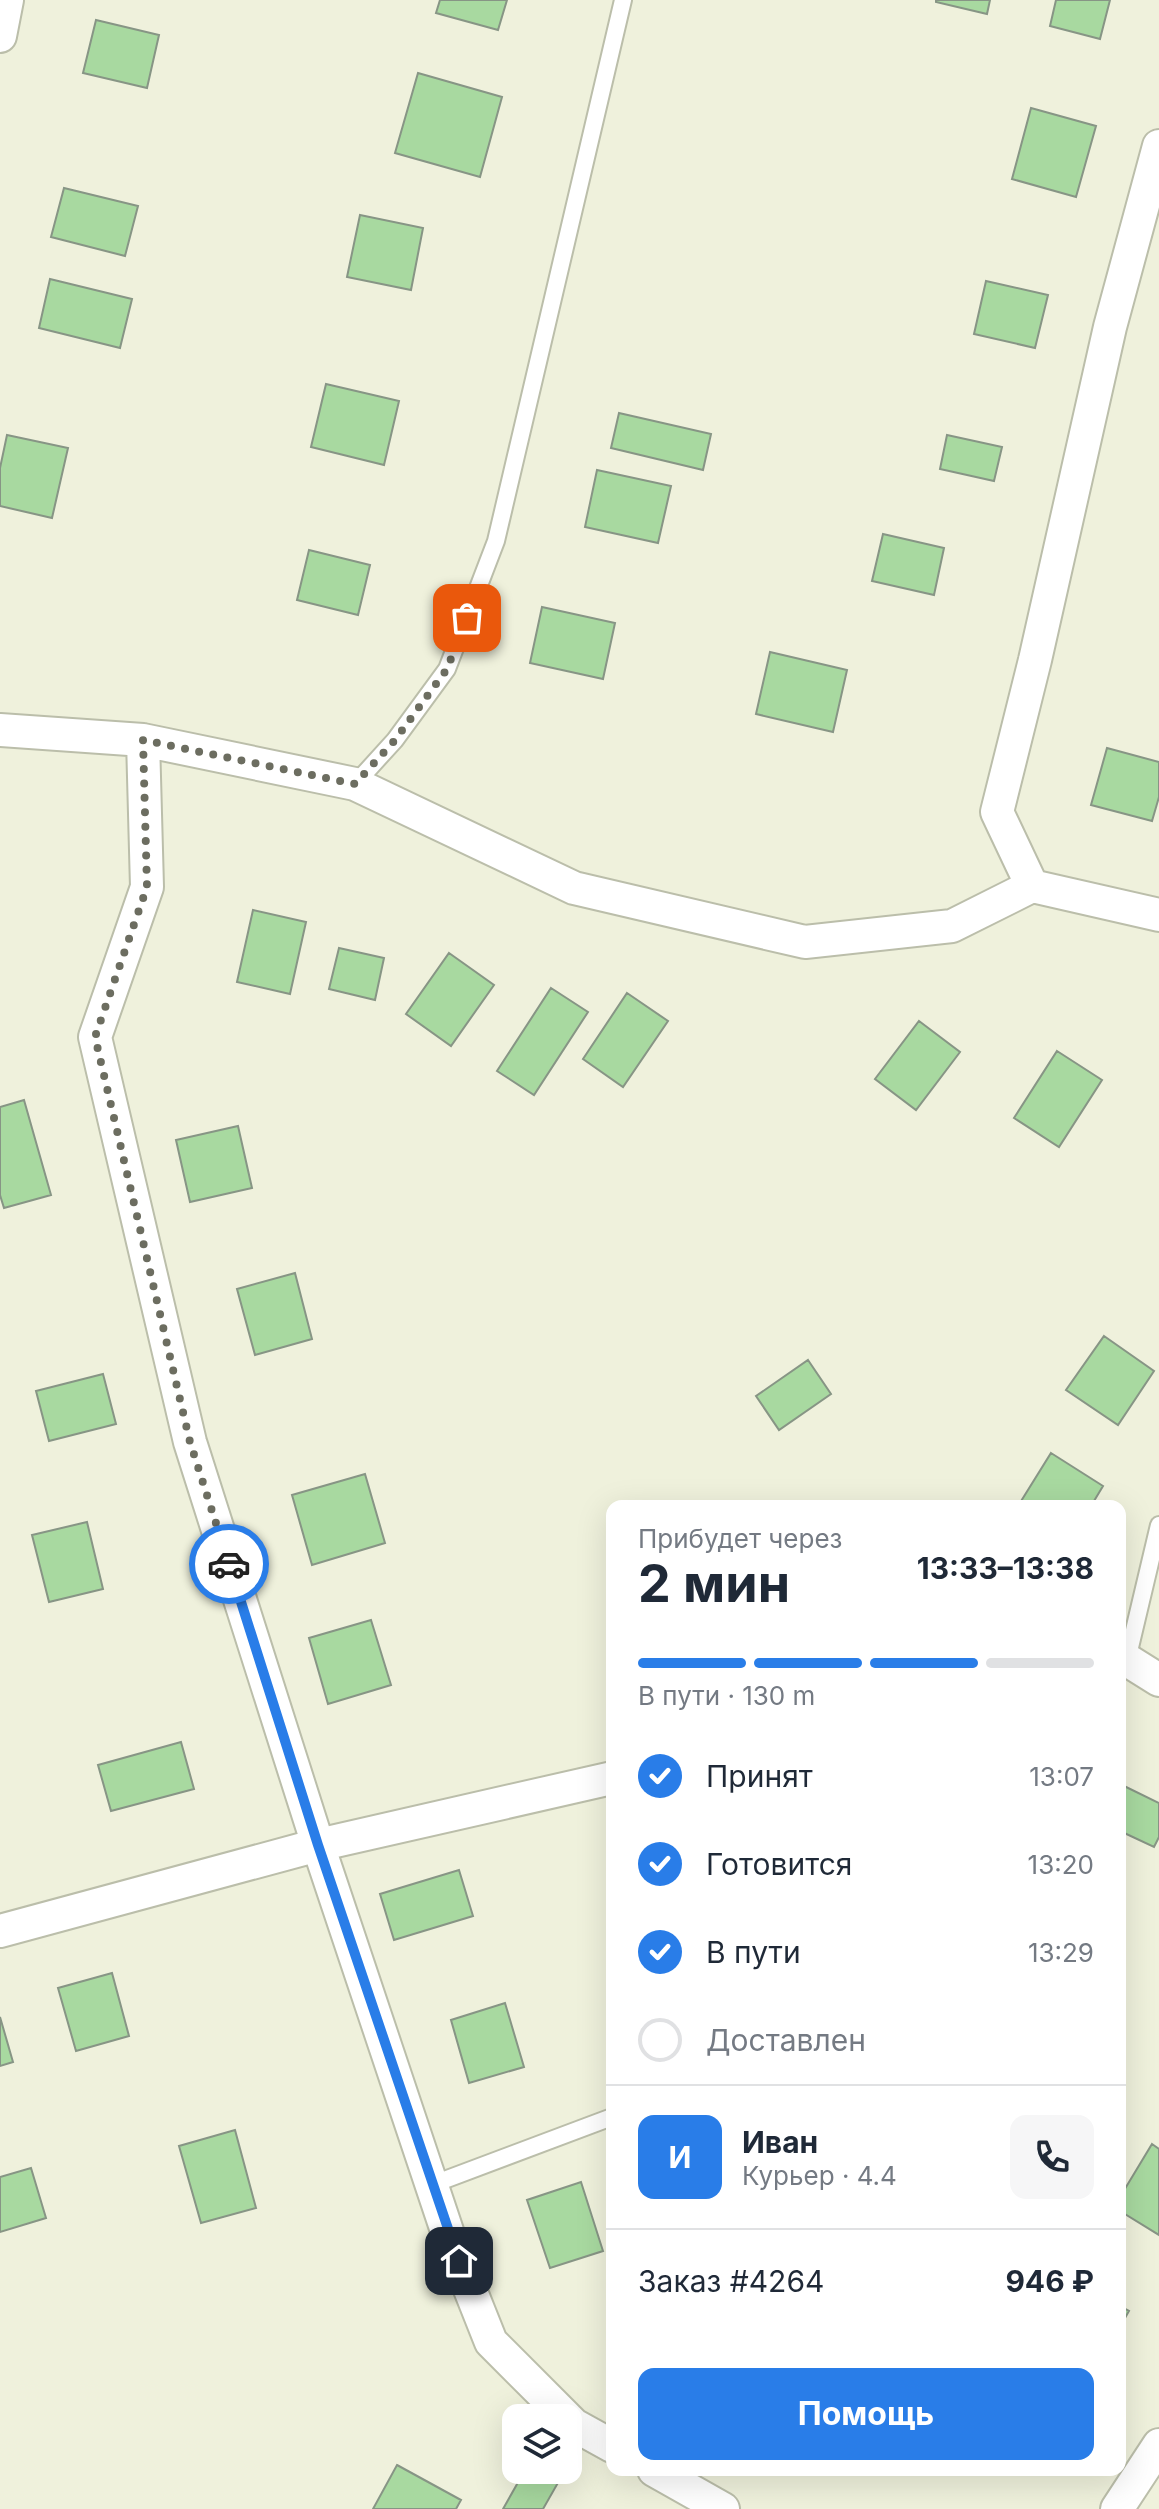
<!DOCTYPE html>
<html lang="ru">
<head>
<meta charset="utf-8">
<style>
	:root { --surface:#fff; --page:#f6f6f7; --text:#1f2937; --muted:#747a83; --line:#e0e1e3; --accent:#297de8 }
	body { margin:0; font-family:Inter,sans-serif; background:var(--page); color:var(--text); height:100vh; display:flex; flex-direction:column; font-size:30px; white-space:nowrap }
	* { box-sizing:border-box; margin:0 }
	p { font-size:26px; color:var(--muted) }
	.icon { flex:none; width:44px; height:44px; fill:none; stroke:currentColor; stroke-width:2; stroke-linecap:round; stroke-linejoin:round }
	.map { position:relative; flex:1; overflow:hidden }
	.drawer { position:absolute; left:606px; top:1500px; width:520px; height:976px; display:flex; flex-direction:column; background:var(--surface); border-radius:16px; box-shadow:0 8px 32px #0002 }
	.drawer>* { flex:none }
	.buttons { position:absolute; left:502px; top:2404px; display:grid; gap:16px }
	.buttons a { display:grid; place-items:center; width:80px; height:80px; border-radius:16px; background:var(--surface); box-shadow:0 8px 32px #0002; font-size:40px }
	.pin { position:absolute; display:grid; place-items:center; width:68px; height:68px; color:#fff; margin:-34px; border-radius:16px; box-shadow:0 4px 12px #0006 }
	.courier { position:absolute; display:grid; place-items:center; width:80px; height:80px; margin:-40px; border:6px solid #297de8; border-radius:50%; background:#fff; color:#222; box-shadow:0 2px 10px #0007 }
	.overview em { font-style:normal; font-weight:700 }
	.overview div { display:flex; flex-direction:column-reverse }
	.overview { display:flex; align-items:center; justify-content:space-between; height:136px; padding:0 32px }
	h1 { font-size:52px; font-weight:700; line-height:60px }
	.bar { display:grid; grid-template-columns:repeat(4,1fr); gap:12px 8px; align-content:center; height:96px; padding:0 32px }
	.bar i { height:10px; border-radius:6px; background:var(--line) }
	.bar .active { background:var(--accent) }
	.bar p { grid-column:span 4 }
	.line { display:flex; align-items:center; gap:20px; padding:0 32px; border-top:2px solid var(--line) }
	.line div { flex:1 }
	.round { display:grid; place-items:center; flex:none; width:84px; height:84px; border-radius:16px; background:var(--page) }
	ol { padding:0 32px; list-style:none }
	li { display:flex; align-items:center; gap:24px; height:88px }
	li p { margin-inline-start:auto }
	li .icon { padding:8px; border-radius:50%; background:var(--accent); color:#fff; stroke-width:4 }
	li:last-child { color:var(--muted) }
	li i { width:44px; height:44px; border:4px solid var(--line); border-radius:50% }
	.primary-button { display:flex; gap:16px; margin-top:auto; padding:16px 32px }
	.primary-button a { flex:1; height:92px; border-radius:16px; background:var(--accent); color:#fff; font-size:32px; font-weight:700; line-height:92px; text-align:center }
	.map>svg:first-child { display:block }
	.building { fill:#a8d9a0; stroke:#879585; stroke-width:2 }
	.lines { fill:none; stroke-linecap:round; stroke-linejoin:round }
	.service-casing { stroke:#bbbeaa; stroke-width:20 }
	.minor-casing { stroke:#bbbeaa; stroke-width:36 }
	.service { stroke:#fff; stroke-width:16 }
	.minor { stroke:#fff; stroke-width:32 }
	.done { stroke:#6c6d60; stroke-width:8; stroke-dasharray:0 14.4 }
	.route { stroke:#297de8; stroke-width:10 }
</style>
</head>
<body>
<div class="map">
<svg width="1159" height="2509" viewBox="0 0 1159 2509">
	<rect width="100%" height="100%" fill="#eff1dc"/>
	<path class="building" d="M440,0h67l-9,30 -62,-17z
		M936,0h54l-3,14 -51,-12z
		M1056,0h54l-10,39 -50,-13z
		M96,20l63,15 -12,53 -64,-15z
		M418,73l84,24 -22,80 -85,-24z
		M1031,108l65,18 -20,71 -64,-18z
		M64,188l74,18 -13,50 -74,-19z
		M360,215l63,13 -12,62 -64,-13z
		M50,279l82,20 -12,49 -81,-20z
		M986,281l62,14 -13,53 -61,-14z
		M326,384l73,17 -15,64 -73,-18z
		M619,413l92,21 -8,36 -92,-22z
		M7,435l61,13 -16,70 -52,-12v-38z
		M947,435l55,12 -8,34 -54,-12z
		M597,470l74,16 -13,57 -73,-16z
		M883,534l61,14 -10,47 -62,-14z
		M309,550l61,15 -12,50 -61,-15z
		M542,607l73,16 -12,56 -73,-16z
		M770,652l77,18 -14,62 -77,-18z
		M1107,748l52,14v35l-7,24 -61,-16z
		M253,910l53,12 -16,72 -53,-12z
		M339,948l45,10 -9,42 -46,-11z
		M449,953l45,32 -43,61 -45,-32z
		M551,988l37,24 -54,83 -37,-24z
		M627,993l41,28 -45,66 -40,-28z
		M919,1021l41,31 -44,58 -41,-31z
		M1057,1051l45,29 -43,67 -45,-29z
		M24,1100l27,95 -47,13 -4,-13v-88z
		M238,1126l14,62 -62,14 -14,-62z
		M295,1273l17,66 -57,16 -18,-66z
		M1104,1336l50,35 -36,54 -52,-35z
		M808,1360l23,34 -52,36 -23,-34z
		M103,1374l13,50 -67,17 -13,-50z
		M1051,1453l52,33 -12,20h-73z
		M365,1474l20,69 -73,22 -20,-70z
		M87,1522l16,67 -54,13 -17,-67z
		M371,1620l20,65 -63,19 -19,-66z
		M181,1742l13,47 -83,22 -13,-46z
		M1120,1784l39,19v34l-5,10 -34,-16z
		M459,1870l14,46 -79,24 -14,-46z
		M112,1973l17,63 -53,15 -18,-63z
		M505,2003l19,64 -55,16 -18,-63z
		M0,2017l13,45 -13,4z
		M235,2130l21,78 -55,15 -22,-77z
		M1152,2144l7,5v86l-39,-24v-14z
		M31,2168l15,50 -46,14v-55z
		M581,2182l22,69 -53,17 -23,-68z
		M1120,2306l9,5 -9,16z
		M397,2465l64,35 -5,9h-83z
		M525,2470h14l20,11 -16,28h-40z"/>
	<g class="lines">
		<defs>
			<path id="service" d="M355,784l40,-44 52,-71 49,-128 127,-541
				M1127,1660l32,-135
				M431,2185l181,-68"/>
			<path id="minor" d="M0,36l7,-36
				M0,730l143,10 212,44 219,104 231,54 147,-16 80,-40 127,29
				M143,740l4,147 -52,150 95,405 128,403 130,389 43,108 76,76
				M1032,886l-35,-74 38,-152 75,-333 49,-181
				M1120,1662l7,-2 32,20
				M0,1931l318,-86 294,-67
				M568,2419l6,6 38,21
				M654,2470l69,39
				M1117,2509l42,-64"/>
		</defs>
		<use href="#service" class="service-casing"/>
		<use href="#minor" class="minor-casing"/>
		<use href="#service" class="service"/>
		<use href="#minor" class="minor"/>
	</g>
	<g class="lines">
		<path class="done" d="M229,1564l-39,-122 -95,-405 52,-150 -4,-147 212,44 40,-44 52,-71 20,-51"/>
		<path class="route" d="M229,1564l89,281 141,416"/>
	</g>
</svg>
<div class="buttons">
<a><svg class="icon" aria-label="layers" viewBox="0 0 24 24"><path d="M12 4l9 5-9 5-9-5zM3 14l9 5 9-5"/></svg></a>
</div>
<div class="pin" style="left:467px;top:618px;background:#ea580c"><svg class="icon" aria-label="bag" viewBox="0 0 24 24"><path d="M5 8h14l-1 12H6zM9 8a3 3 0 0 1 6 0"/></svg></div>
<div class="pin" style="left:459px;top:2261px;background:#1f2937"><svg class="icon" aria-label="home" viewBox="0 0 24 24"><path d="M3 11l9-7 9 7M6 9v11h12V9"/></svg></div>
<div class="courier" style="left:229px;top:1564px"><svg class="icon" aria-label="car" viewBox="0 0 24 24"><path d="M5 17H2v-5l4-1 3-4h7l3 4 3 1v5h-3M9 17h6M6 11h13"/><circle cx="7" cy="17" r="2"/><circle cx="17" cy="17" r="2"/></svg></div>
<section class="drawer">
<div class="overview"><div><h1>2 мин</h1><p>Прибудет через</p></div><em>13:33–13:38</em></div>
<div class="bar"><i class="active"></i><i class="active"></i><i class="active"></i><i></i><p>В пути · 130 m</p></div>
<ol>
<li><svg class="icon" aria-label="check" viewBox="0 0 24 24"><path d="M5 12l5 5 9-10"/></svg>Принят<p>13:07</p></li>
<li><svg class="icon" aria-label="check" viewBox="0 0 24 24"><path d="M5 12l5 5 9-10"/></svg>Готовится<p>13:20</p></li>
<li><svg class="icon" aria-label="check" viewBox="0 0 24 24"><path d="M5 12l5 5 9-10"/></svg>В пути<p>13:29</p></li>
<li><i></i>Доставлен</li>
</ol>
<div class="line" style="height:144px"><b class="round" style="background:var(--accent);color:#fff">И</b><div><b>Иван</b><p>Курьер · 4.4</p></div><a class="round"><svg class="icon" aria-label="phone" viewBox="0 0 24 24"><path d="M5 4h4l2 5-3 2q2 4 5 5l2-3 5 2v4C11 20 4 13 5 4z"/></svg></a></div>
<div class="line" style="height:104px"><div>Заказ #4264</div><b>946 ₽</b></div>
<div class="primary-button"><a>Помощь</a></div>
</section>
</div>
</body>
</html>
